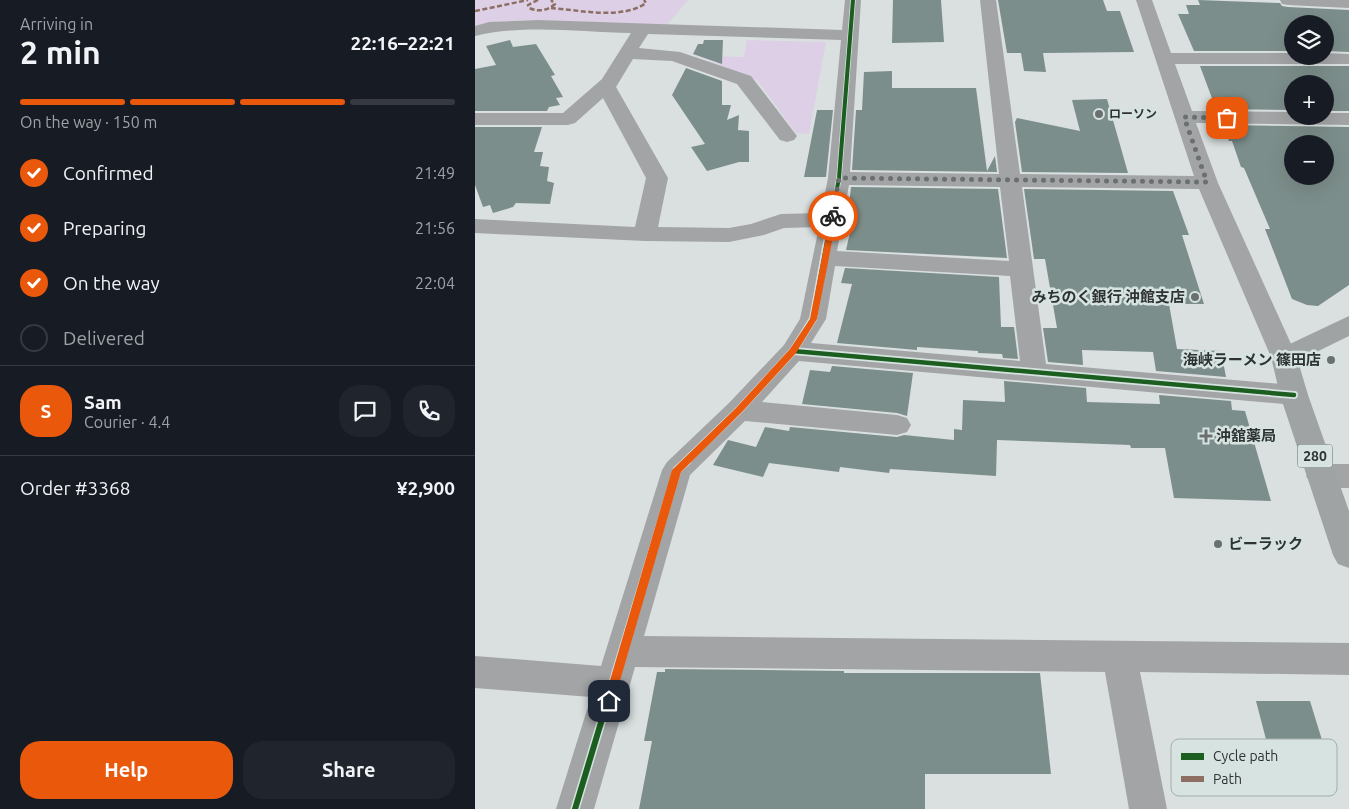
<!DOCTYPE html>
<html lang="en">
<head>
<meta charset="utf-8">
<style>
	:root { --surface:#171b24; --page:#20242c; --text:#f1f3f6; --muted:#9ea1a6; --line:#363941; --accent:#ea580c }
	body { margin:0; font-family:Ubuntu,"Noto Sans JP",sans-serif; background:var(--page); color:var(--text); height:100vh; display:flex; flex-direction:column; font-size:19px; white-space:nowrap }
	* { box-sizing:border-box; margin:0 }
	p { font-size:16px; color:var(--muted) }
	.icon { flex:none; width:28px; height:28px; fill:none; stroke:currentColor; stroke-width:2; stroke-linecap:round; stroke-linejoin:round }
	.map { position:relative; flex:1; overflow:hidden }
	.side { display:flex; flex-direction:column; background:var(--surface); width:475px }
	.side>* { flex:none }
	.controls { position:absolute; left:809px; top:15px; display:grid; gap:10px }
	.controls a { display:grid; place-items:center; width:50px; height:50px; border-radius:50%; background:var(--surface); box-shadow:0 5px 20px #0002; font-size:25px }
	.pin { position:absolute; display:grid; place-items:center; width:42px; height:42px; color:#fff; margin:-21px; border-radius:10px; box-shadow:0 2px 8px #0006 }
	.courier { position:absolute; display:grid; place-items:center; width:50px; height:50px; margin:-25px; border:4px solid #ea580c; border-radius:50%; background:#fff; color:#222; box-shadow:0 1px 6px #0007 }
	.headline em { font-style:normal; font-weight:600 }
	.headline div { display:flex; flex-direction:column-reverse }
	.headline { display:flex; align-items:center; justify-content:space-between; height:85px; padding:0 20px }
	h1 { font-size:32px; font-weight:600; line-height:38px }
	.bar { display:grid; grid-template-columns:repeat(4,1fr); gap:8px 5px; align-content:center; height:60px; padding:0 20px }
	.bar i { height:6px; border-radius:4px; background:var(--line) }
	.bar .on { background:var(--accent) }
	.bar p { grid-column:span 4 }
	.line { display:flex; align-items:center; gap:12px; padding:0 20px; border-top:1px solid var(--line) }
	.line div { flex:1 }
	.round { display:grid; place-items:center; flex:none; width:52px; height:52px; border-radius:20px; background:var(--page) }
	ol { padding:0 20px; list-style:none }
	li { display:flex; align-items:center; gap:15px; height:55px }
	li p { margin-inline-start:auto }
	li .icon { padding:5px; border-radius:50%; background:var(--accent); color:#fff; stroke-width:4 }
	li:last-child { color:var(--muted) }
	li i { width:28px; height:28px; border:2px solid var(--line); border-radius:50% }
	.action { display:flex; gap:10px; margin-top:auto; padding:10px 20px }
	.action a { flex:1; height:58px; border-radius:20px; background:var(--accent); color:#fff; font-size:20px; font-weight:600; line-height:58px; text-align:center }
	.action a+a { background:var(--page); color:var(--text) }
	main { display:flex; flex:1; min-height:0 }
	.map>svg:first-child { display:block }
	.green { fill:#ddcfe6 }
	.building { fill:#7c8e8b; fill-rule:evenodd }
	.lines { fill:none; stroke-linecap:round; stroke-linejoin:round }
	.minor { fill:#a3a4a5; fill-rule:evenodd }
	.highway { fill:#a0a3a3; fill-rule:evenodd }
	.quiet { stroke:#8d6e63; stroke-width:2.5; stroke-dasharray:5 2.5; stroke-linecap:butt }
	.cycleway-far2-casing { stroke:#d6e3e0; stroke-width:5.5 }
	.cycleway-far1-casing { stroke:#d6e3e0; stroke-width:8 }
	.cycleway-casing { stroke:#d6e3e0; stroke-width:9 }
	.cycleway-far2 { stroke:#1b5e20; stroke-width:4 }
	.cycleway-far1 { stroke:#1b5e20; stroke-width:4.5 }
	.cycleway { stroke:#1b5e20; stroke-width:6 }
	.route { fill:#ea580c }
	.done { stroke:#6a706f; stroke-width:5; stroke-dasharray:0 9 }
	.poi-dot { fill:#6a706f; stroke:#d6e3e0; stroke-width:2 }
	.labels { text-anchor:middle; stroke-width:5; stroke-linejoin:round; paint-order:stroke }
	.far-poi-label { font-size:12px; font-weight:bold; fill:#2e3332; stroke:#d6e3e0; text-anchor:start }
	.shield { fill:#d6e3e0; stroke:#606866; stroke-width:1 }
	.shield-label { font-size:14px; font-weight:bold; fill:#2e3332 }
	.poi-label { font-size:15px; font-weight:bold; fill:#2e3332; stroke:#d6e3e0; text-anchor:end }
	.key { fill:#d6e3e0; stroke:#a4aeac; stroke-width:1 }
	.key-label { font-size:14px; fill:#2e3332 }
</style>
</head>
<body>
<main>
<section class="side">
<div class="headline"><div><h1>2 min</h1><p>Arriving in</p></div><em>22:16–22:21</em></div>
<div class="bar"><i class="on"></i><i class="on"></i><i class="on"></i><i></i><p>On the way · 150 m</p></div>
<ol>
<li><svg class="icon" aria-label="check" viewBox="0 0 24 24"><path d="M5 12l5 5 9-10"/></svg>Confirmed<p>21:49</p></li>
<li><svg class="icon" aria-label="check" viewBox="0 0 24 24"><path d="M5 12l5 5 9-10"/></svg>Preparing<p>21:56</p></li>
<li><svg class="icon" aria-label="check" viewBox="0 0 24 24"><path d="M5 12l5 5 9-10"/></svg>On the way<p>22:04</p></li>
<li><i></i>Delivered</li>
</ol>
<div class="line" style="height:90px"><b class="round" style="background:var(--accent);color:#fff">S</b><div><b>Sam</b><p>Courier · 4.4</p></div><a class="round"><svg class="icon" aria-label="chat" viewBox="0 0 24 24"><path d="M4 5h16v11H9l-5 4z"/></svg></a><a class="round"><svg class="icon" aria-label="phone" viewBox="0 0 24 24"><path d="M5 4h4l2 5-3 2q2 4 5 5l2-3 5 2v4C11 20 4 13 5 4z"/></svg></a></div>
<div class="line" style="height:65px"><div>Order #3368</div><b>¥2,900</b></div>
<div class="action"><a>Help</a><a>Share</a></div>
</section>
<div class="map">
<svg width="874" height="809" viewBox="0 0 874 809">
	<rect width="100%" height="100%" fill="#d9e0df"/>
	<path class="green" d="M0,0h213l-21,25 -145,-5 -47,6z
		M272,40l79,2 -17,92 -13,-1 -39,-53 -59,-24 46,1z"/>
	<path class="building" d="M418,0h48l3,42 -52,1z
		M523,0h105l4,11h13l14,41 -91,1 3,19 -22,-1 -3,-18h-14z
		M723,0l82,3 2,3 6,1 61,3v42l-24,-1v-27h-32v27h-99l-16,-37h11l-3,-9h14z
		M35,40l3,7 23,-3 19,31 -4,1 12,21 -7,1 4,7 -11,2 -2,4h-72v-42l21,-4 -10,-19z
		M229,40h19l-1,24 -29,-10 5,-10h5z
		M725,66h149v45h-24v-27h-32v26l-77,-1z
		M211,68l36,13v24h9l-4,15 12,-5 -1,15 11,1v31h-10l-32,9 -16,-24 14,-3 -33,-49z
		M417,71v17h84l11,83 8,-15 2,16 -145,-2 4,-60h6l2,-38z
		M632,99l21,74 -106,-1 -7,-50 2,-4 63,13 -8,-31z
		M342,110h16l-7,67h-22z
		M747,125l127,2v158l-31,21 -11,-1 -15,-6 -27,-70h5l-26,-61 -3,-1 -9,-26h-3zM818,144h32v32h-32z
		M0,127h67l-8,25h9l-3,14 9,1 -2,14 7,2 -4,21 -34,-1 -3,4 -20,6 -3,-8 -7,2 -8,-22z
		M376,187l147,2 9,69 -161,-8 10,-44h-7z
		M549,189l149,2 16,44h-7l22,69h-35l8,45 44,2 5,26 -70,-6 -3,-19 -71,-2 1,15 -35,-3 -5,-34h14l-12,-69h-11z
		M370,268l154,9 2,50h13l4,32 -15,-1 -1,-4 -24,-1v-2l-61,-4v3l-80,-7 15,-59 -11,-1z
		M357,366l81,7 -6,43 -10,-3 -95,-9 8,-34 20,2z
		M529,381l82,7 1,14 73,2 -1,-9 72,6 1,9 13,1 26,90 -97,-3 -9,-50h-34l-1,-3 -133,-5 -1,36 -106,-7 -1,4 -49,-6 -1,5 -70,-9 -6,14 -50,-12 15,-25 28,7 9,-20 24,4 1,-4 107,10 7,-2 50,5v-11l8,1 1,-30 42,2z
		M190,669l179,2v2h196l11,101h-126v35h-286l13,-68h-8l13,-69h8z
		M781,701h54l27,88h-58z"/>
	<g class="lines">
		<path class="minor" d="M370,0h16l-11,172 149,2 -19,-174h16l24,174 174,2 -58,-176h16l19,53h122v3h32v-3l24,1v10h-174l17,47 101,1v4h32v-3h24v12l-153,-2 22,60 79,174 -4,6 -9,3 -9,-3 -4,-6 -72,-168 -177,-2 24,177 248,21 10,3 4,7 -4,7 -10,3 -495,-44 -37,41 135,13 10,3 4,7 -4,7 -10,3 -152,-14 -55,54 -46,161 705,7v32l-209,-3 27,137h-38l-24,-137 -470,-5 -41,142h-38l35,-112 -116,-9v-32l126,10 61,-196 5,-8 62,-59 55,-58 16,-26 19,-92 -35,1 -20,7 -35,7 -84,-1 -170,-8v-14l160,8 11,-49 -43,-80 -28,25 -7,2h-93v-12h88l39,-34 29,-46c-51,-1 -106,-9 -156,3v-10l14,-4 49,-2 304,10zM173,34l193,6 -13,138 -7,35 -40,1 -30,10 -22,4 -71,-1 10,-49 -52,-91 17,-28 39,2 65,23 43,56 7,2 7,-2 3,-4 -46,-60 -71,-24 -41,-4zM374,185l151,2 9,74 -172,-10 5,-28 2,-3 -1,-2zM360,266l175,10 10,85 -209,-18 15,-24z
			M805,0h69v8l-61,-3 -6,-1z
			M846,464h28v24h-28l-10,-4 -5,-8 5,-8z"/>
		<path class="highway" d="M874,316v20l-51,25 10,34 41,116v57l-11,-4 -5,-9 -53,-160 -9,-38 4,-6z"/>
		<path class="quiet" d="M63,0l-10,5 1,3c10,4 18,3 26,-4l-4,-4
			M76,8c28,2 72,12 95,-5l-2,-3
			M0,11l53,-11"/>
		<defs>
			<path id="cycleway-far2" d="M360,199l4,-21 14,-178"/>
			<path id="cycleway-far1" d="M318,351l501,44
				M210,462l54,-52 54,-59 20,-32 22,-121"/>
			<path id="cycleway" d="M100,809l102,-339 10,-9"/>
		</defs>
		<use href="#cycleway-far2" class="cycleway-far2-casing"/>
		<use href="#cycleway-far1" class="cycleway-far1-casing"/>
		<use href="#cycleway" class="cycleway-casing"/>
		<use href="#cycleway-far2" class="cycleway-far2"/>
		<use href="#cycleway-far1" class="cycleway-far1"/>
		<use href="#cycleway" class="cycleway"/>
	</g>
	<path class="route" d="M358,214l4,2 -20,103 -21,34 -54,59 -61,60 -67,229 -5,5 -4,-2 -1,-3 68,-231 64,-62 54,-59 20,-30 20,-103z"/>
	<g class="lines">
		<path class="done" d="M358,216l6,-38 368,4 -23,-65 43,1"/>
	</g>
	<g class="poi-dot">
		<circle cx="624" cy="114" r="5"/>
		<circle cx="720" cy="297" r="5"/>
		<circle cx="856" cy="360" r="5"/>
		<path d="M728.5 428.5h5v5h5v5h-5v5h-5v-5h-5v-5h5z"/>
		<circle cx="743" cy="544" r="5"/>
	</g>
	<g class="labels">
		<g class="far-poi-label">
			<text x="634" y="118">ローソン</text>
		</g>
		<rect class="shield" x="822.5" y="444.5" width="35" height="23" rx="4"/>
		<g class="shield-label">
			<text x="840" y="461">280</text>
		</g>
		<g class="poi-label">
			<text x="710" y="302">みちのく銀行 沖館支店</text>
			<text x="846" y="365">海峡ラーメン 篠田店</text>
			<text x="741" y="441" text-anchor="start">沖舘薬局</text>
			<text x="753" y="549" text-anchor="start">ビーラック</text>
		</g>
	</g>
	<rect x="696" y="739" width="166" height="57" rx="8" class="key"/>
	<rect x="706" y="753" width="23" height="7" fill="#1b5e20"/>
	<rect x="706" y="776" width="23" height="6" fill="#8d6e63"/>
	<g class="key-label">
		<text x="738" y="761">Cycle path</text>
		<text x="738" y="784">Path</text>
	</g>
</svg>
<div class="controls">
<a><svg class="icon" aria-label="layers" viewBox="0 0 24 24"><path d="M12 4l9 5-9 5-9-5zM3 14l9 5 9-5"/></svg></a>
<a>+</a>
<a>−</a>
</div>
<div class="pin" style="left:752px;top:118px;background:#ea580c"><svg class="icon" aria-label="bag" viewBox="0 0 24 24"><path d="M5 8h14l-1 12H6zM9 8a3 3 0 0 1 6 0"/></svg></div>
<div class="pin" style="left:134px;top:701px;background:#1f2937"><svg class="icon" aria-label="home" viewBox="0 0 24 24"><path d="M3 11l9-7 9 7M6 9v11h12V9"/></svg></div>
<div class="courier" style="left:358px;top:216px"><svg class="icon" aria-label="bike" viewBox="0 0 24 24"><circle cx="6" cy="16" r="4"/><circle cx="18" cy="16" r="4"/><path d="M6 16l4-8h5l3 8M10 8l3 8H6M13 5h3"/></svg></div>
</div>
</main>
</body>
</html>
